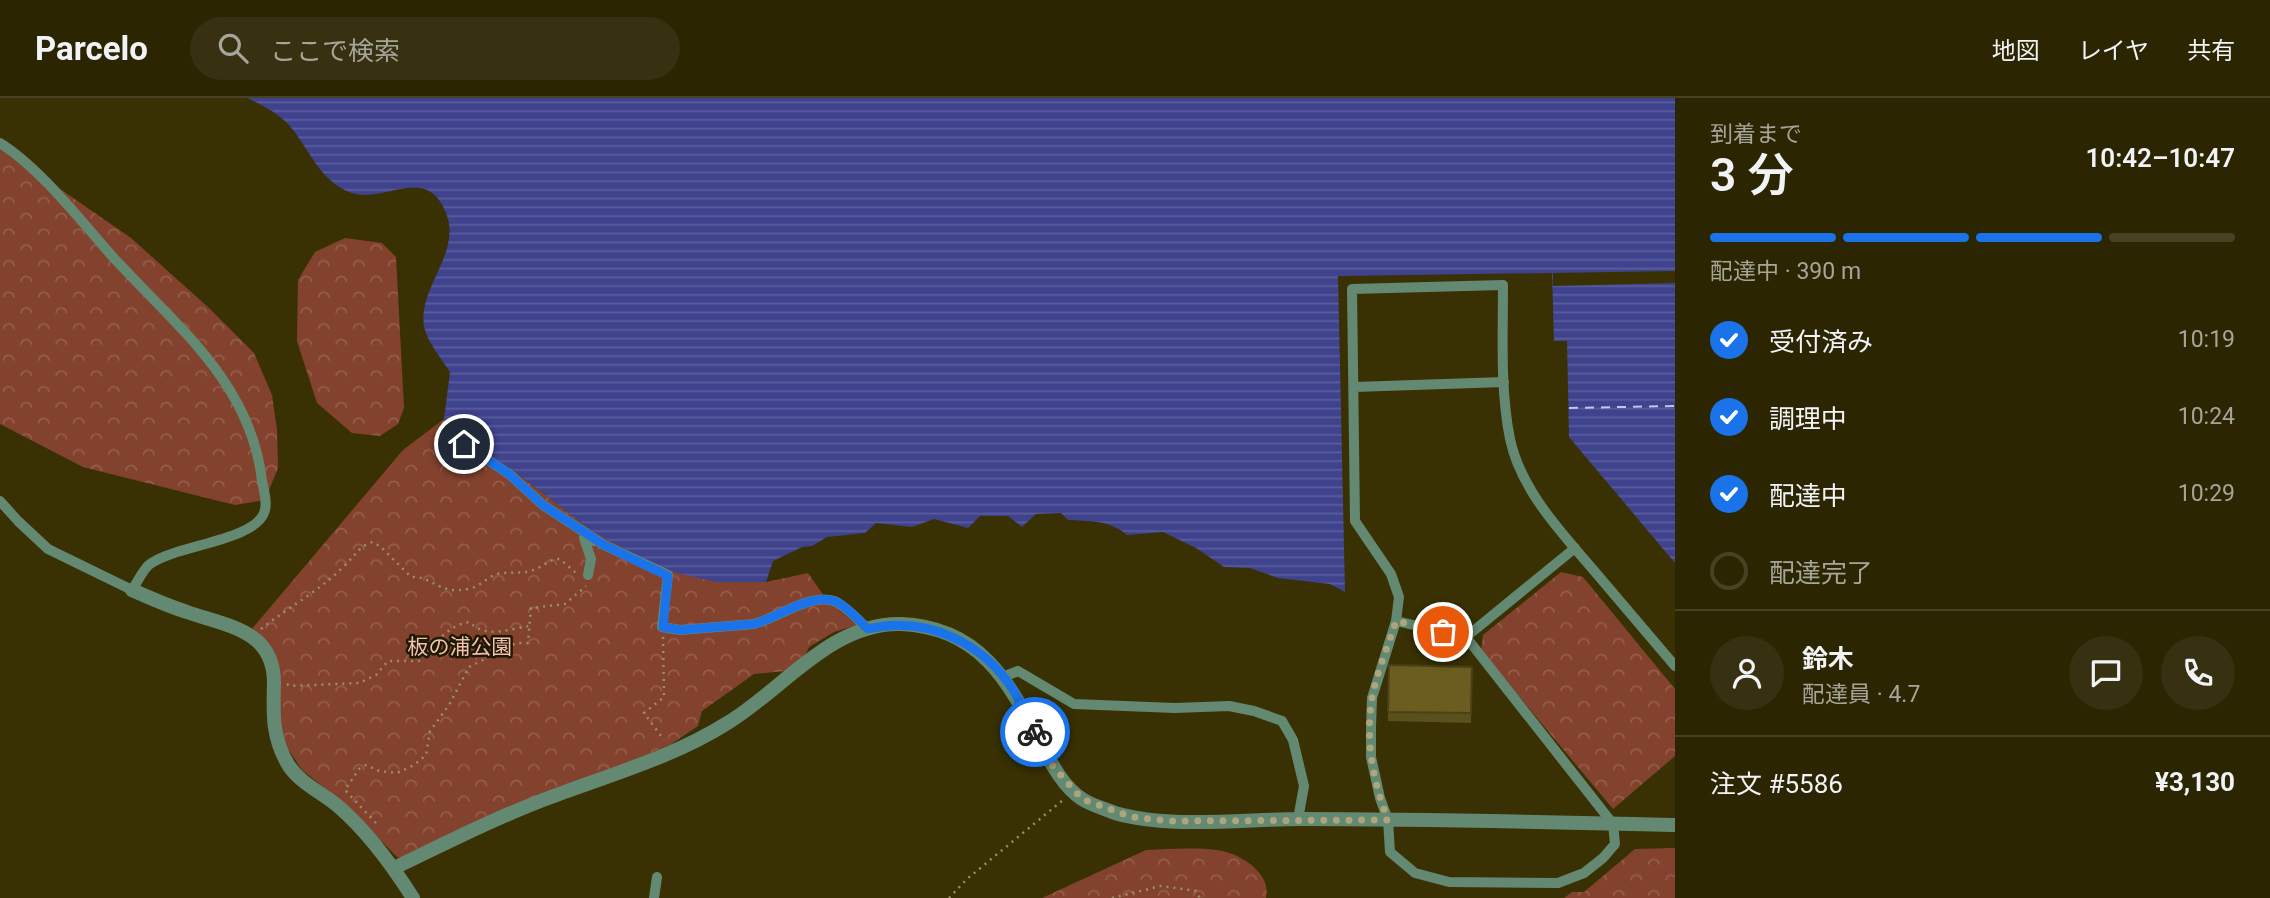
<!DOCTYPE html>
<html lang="ja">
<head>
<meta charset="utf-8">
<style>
	:root { --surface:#2b2502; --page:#373111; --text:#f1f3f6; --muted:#a6a599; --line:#474224; --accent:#1a73e8 }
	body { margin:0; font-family:Roboto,"Noto Sans JP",sans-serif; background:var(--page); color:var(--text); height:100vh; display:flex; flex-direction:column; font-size:26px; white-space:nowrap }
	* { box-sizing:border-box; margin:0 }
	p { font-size:23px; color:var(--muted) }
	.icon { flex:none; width:38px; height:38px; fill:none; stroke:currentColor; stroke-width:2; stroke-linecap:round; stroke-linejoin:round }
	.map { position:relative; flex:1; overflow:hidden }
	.drawer { display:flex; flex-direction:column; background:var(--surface); width:595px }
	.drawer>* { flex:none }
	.pin { position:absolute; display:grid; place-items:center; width:60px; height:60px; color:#fff; margin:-30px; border:4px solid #fff; border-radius:50%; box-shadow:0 2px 7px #0007 }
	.courier { position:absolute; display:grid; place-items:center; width:70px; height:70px; margin:-35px; border:5px solid #1a73e8; border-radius:50%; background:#fff; color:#222; box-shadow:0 2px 9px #0007 }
	.summary em { font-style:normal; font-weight:600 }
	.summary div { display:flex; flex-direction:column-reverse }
	.summary { display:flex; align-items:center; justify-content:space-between; height:119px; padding:0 35px }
	h1 { font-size:46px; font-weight:600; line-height:52px }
	.bar { display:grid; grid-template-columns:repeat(4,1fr); gap:10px 7px; align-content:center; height:84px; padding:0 35px }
	.bar i { height:9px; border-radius:5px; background:var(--line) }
	.bar .active { background:var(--accent) }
	.bar p { grid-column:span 4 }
	.line { display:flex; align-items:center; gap:18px; padding:0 35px; border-top:2px solid var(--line) }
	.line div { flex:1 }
	.round { display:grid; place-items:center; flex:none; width:74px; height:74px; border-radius:37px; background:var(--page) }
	ol { padding:0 35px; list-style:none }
	li { display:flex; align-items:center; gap:21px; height:77px }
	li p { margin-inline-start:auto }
	li .icon { padding:7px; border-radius:50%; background:var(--accent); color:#fff; stroke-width:4 }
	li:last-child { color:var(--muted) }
	li i { width:38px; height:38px; border:4px solid var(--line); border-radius:50% }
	header { display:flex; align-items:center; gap:42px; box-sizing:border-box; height:98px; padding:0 35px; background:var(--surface); border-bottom:2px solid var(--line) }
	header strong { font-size:33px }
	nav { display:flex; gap:38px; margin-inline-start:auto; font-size:24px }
	.search { width:490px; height:63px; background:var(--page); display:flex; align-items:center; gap:18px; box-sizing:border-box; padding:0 24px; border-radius:38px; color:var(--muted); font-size:26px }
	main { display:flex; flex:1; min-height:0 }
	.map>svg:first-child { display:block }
	.forest { fill:url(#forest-crowns) }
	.water { fill:url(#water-rules) }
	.pier { fill:#393103 }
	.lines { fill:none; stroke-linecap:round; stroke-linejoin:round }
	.ferry { stroke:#c0c7f2; stroke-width:2; stroke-dasharray:9 7; stroke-linecap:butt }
	.path { stroke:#989066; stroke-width:2.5; stroke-dasharray:2 5; stroke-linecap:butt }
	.minor { stroke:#638972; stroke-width:10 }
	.tertiary { stroke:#638972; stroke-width:14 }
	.wall { fill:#5b501b }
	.building { fill:#6a5d1f; stroke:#4a4116; stroke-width:2 }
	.done { stroke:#ada57b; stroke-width:7; stroke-dasharray:0 12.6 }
	.route { stroke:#1a73e8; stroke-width:9 }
	.labels { text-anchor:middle; stroke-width:5; stroke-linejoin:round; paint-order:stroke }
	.park-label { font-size:21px; fill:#f2c1b2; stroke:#1e1901 }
</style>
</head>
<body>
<header>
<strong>Parcelo</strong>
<div class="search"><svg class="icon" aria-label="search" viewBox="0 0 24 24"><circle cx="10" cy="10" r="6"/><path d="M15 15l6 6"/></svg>ここで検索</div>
<nav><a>地図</a><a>レイヤ</a><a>共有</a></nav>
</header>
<main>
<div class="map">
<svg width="1675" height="800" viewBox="0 0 1675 800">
	<defs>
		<pattern id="forest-crowns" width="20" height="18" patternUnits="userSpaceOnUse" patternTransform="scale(1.75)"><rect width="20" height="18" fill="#83422e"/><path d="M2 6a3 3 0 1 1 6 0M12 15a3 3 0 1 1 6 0" fill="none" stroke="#955d4a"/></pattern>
		<pattern id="water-rules" width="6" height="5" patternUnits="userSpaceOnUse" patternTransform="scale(1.75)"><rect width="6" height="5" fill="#3f428d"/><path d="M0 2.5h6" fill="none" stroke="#5b5d9b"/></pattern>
	</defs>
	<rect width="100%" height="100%" fill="#393103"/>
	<path class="forest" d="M0,43l37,32 94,65 78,70 45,45 18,42 5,35 1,38 -13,32 -30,5 -152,-38 -83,-43z
		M345,140l37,5 14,14 8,151 -6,16 -18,12 -28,-3 -35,-30 -20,-62 1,-61 17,-28z
		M444,321l20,21 50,31 81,62 171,49 42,-9 18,26 31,26 -23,7 -25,15 -4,9 -19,15 -32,3 -52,37 -4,15 -28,19 -267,113 -6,-1 -52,-53 -43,-34 -18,-27 -6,-19v-48l-27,-46 152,-180z
		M1561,474l22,5 92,112v67l-62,53 -132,-158 2,-16z
		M1675,750v50h-111l8,-6h12l51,-43z
		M1146,752c23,-1 48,-3 71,0 23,3 55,23 49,48h-224z"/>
	<path class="water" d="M247,0h1428v465l-106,-126 -2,-96h-13l-2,-68 -214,3 7,316 -15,-8 -52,-6 -28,-10 -26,-1 -28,-19 -33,-16 -36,3c-17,-15 -38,-14 -59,-15l-7,-7 -25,1 -14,13 -14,-11h-28l-12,12 -34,-9 -22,8 -36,-4 -11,10 -38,4 -15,9 -10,1 -29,14 -7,21h-50l-39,-9 -28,-11 -54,-29 -81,-62 -50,-31 -20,-21 6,-47c-9,-14 -23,-30 -26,-46 -6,-39 38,-73 22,-113 -20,-50 -60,-9 -94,-20 -33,-11 -43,-46 -64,-69 -12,-12 -26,-19 -41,-26z"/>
	<path class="pier" d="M1675,173v12l-122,3v-13z"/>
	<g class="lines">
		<path class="ferry" d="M1569,310l106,-2"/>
		<path class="path" d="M261,531c29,-23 62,-40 87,-67 9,-9 12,-16 25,-20l8,5 30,30c23,-1 26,18 57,12 12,-2 19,-12 29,-15 13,-3 26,1 39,-5 9,-4 13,-10 24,-10l16,14
			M663,539l1,60 -20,16 20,27
			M287,586l3,2 69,-3 17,-8 12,-14h31c15,-16 28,-36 51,-39 14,17 40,7 59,4
			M376,725l-31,-33 14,-21 7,-4 13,6 18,2 17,-8 12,-10 4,-24 19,-26 20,-38 47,-24h12l3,-35 34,-4 21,-18
			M949,800l18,-19 96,-79
			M1112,800l49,-12 35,5 4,7"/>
		<path class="minor" d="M0,45c40,25 80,77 112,113 62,68 139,126 150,225 2,10 6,23 2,32 -11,28 -88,32 -114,51 -7,5 -13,19 -18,26l-84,-41 -30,-28 -18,-20
			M1354,289l150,-5
			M446,327l18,19 45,30 34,31 61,40 64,30 -6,52 18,3 74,-6c23,-6 56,-31 80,-23 11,4 25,20 34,28
			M588,477l3,-16 -7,-21 10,3
			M1396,523l70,16 147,187 2,20 -12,14 -19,15 -26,10 -109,-1 -34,-9 -25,-21 -2,-32 -8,-22 -9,-41v-30l1,-29 24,-77 3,-24 -8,-23 -36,-53 -3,-232 151,-4c0,51 -3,104 7,154 11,52 52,94 86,134 26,31 53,62 79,93
			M1466,539l109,-89
			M1003,579l15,-6 56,33 101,4 54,-2 25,5 28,10 11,19 11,46 -6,33
			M654,800l3,-21"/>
		<path class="tertiary" d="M132,492c18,8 36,16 55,22 22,8 51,13 69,28 13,11 18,27 18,43 -1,31 -2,56 15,83 12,18 34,27 50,41 29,25 53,58 74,91
			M394,770c52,-25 103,-51 157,-71 61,-23 123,-40 178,-75 54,-33 103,-100 172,-98 78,3 107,56 139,118 10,19 23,45 42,57 9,6 23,10 33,14 54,16 130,6 186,6 125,0 249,3 374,6"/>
	</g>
	<path class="wall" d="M1389,567l83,2 -1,56 -83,-2z"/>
	<path class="building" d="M1389,567l83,2 -1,46 -83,-1z"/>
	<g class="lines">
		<path class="done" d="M1035,634l17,33 30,34 50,18 38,4 218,-1c-15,-38 -23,-81 -16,-122 5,-26 16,-52 24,-77l47,11"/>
		<path class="route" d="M464,346l45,30 34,31 61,40 64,31 -5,51 17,3 74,-6c23,-6 56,-31 80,-23 11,3 25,20 34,28 58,-14 117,14 147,64 7,13 13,26 20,39"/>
	</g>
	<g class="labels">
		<g class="park-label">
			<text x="460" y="556">板の浦公園</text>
		</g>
	</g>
</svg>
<div class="pin" style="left:1443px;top:534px;background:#ea580c"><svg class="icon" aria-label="bag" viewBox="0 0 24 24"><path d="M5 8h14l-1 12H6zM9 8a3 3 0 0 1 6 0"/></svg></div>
<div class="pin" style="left:464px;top:346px;background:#1f2937"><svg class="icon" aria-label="home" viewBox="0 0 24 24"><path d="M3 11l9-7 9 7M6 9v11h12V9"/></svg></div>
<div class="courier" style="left:1035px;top:634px"><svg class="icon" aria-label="bike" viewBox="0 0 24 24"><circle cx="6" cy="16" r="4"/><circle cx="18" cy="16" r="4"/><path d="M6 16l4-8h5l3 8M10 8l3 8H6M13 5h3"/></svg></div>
</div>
<section class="drawer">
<div class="summary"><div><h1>3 分</h1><p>到着まで</p></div><em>10:42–10:47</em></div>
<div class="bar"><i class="active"></i><i class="active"></i><i class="active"></i><i></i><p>配達中 · 390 m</p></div>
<ol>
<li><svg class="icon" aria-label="check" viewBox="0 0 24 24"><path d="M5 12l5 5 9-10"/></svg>受付済み<p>10:19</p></li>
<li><svg class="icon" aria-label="check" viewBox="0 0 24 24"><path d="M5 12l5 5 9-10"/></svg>調理中<p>10:24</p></li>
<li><svg class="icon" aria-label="check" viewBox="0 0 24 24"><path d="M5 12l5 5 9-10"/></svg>配達中<p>10:29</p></li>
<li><i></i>配達完了</li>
</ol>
<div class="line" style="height:126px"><a class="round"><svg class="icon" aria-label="person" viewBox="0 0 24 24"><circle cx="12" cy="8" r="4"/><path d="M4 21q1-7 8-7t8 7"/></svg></a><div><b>鈴木</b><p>配達員 · 4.7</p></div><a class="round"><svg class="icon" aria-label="chat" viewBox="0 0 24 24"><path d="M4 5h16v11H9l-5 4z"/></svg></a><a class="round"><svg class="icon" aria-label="phone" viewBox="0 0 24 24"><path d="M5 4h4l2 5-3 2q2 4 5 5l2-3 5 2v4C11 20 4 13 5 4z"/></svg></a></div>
<div class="line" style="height:91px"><div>注文 #5586</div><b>¥3,130</b></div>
</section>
</main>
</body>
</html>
